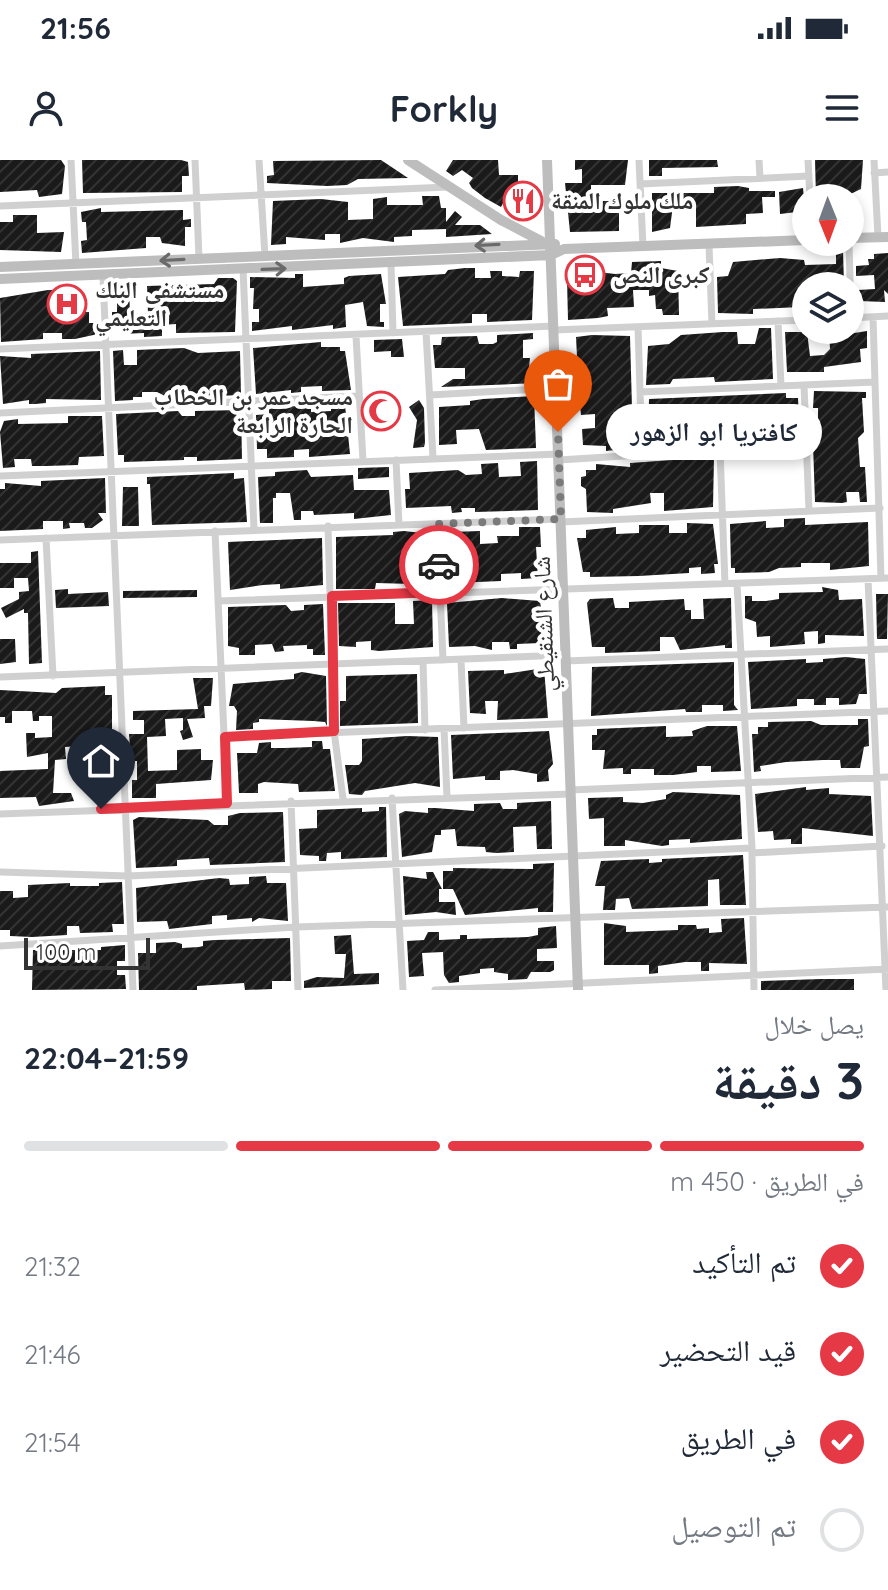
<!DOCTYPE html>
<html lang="ar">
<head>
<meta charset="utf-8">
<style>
	:root { --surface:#fff; --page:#f2f2f3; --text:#1f2937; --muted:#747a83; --line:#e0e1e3; --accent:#e63946 }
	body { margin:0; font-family:Quicksand,"Noto Naskh Arabic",sans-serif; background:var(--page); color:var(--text); direction:rtl; height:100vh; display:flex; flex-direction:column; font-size:30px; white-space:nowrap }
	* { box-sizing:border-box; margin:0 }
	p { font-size:26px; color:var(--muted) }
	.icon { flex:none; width:44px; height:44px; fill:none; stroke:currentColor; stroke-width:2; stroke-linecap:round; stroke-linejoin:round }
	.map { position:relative; height:830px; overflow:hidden; direction:ltr }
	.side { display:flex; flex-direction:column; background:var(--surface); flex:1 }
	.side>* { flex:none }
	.needle { width:52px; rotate:179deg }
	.controls { position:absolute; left:792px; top:24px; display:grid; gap:16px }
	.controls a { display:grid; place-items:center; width:72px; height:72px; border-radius:50%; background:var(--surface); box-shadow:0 4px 12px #0003; font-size:40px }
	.scale { position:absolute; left:24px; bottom:20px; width:126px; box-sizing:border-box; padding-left:8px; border:4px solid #333; border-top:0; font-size:22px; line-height:28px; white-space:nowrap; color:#333; -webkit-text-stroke:6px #fff; paint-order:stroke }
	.pin { position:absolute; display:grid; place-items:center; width:68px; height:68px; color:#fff; margin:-82px -34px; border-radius:50% 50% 50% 0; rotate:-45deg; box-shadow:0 0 8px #0007 }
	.pin .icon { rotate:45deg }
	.courier { position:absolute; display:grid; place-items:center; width:80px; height:80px; margin:-40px; border:6px solid #e63946; border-radius:50%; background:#fff; color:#222; box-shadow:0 2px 10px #0007 }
	.bubble { position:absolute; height:56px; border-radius:28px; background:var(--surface); box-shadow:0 4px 12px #0003; font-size:26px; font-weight:700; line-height:56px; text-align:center; direction:rtl }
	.headline em { font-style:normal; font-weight:700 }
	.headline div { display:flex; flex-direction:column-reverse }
	.headline { display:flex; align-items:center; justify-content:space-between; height:136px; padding:0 24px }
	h1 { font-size:52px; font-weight:700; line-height:60px }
	.bar { display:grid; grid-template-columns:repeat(4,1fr); gap:12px 8px; align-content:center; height:96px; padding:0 24px }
	.bar i { height:10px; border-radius:6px; background:var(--line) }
	.bar .current { background:var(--accent) }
	.bar p { grid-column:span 4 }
	ol { padding:0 24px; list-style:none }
	li { display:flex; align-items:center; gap:24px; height:88px }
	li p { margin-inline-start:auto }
	li .icon { padding:8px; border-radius:50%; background:var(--accent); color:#fff; stroke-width:4 }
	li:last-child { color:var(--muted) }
	li i { width:44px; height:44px; border:4px solid var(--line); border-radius:50% }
	.status { display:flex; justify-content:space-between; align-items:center; height:56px; padding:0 40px; background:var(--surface); direction:ltr }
	.status svg { height:22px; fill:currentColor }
	header { display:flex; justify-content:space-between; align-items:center; height:104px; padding:0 24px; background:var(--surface); font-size:36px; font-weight:700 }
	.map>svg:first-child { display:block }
	.building { fill:url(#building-hatch) }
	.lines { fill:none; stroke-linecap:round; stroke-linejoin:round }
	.street { stroke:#d0d0d0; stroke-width:7 }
	.secondary { stroke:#bdbdbd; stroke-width:10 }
	.oneway { stroke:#6a6a6a }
	.done { stroke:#7a7a7a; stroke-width:8; stroke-dasharray:0 14.4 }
	.route { stroke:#e63946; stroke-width:10 }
	.labels { text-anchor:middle; stroke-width:8; stroke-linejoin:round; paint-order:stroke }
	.poi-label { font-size:24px; font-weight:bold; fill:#333; stroke:#fff; text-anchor:start }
	.street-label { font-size:24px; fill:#333; stroke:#fff }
</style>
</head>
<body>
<div class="status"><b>21:56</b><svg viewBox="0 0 49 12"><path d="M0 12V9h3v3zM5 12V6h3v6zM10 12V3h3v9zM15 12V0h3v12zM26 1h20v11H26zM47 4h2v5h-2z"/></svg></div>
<header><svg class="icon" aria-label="menu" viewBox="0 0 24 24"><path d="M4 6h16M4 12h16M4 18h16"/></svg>Forkly<svg class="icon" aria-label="person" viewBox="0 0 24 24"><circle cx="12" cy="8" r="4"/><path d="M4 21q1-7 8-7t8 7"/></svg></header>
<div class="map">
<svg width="888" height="830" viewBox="0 0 888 830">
	<defs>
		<pattern id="building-hatch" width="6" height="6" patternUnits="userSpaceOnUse" patternTransform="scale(2)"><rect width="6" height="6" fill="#1a1a1a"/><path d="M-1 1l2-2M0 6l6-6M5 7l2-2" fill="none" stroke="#333"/></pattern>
	</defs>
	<rect width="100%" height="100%" fill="#fff"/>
	<path class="building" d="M0,0h61l4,6 -3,28 -23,3 -2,-7 -37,2z
		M82,0h99l7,2 1,14h-7v16l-99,1z
		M381,0l27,18 -50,1 -11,6 -20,1 -60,-3v-7l7,-1 -1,-14z
		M453,0h45l1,15h19v10h5l5,23 -16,5 -1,-25 -10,19 -16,-9 -13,-10 -3,-5 4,-5 -11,-8 -9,6 -7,-5z
		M575,0h53l-3,25h-34v16h22l1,5h5v25l-49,1 -5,-49h17v-14l-7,1z
		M649,0h68l1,7 -56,1v8h-13z
		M815,0h48l-2,29 -19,9h-7v-6h-13v5h-6z
		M738,26l11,2v3h26v6h-13l1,16 -17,1v10l-50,3v-23l-23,1 -3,23 -18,4v-39h62v-6z
		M803,28l2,23 -25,3 -1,-22z
		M422,36h17l2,12h5v14l9,-11 7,6 -7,8h25l12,9 -46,3v-8l-34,1v6l-18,1v5l-31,-4 -23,5v-9h-15v6l-39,-3v7l-15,1 2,-44 48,-2 27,3v18l25,-1v-20l14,-2v8h36z
		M101,48v4l82,-2v10l8,-1v8h-6v19l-23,-3 -2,-6h-14v11l-64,5 -1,-12 6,-1 -1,-18h-4l-1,-10z
		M13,55h24v18l27,-1 -3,20 -61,-2v-28h13z
		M836,90h7l1,36h-38v13h-6l1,8 -48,2v5l-35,-1 -1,-36 11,-1 5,-14 47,-4 24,2 1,5 31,-1z
		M888,93v41l-4,-4 1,12 -26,-1 -1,-11 17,-1 -1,-14 -18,1v-10l13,-1 -1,-6h6v-5z
		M579,97h7v7l12,-1 1,9 16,2 16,-1 1,-11 29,-1v7l17,3 1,44h-16l-1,-6h-6l-1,-14 -6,1v-6h-16l1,17 -27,1 1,8 -10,2 -30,2 -1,-40 11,-1z
		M465,108h10v10h16l-1,-7h12v5l17,1 1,-6h14l-2,49 -45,2v-8h-15v9l-69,3 -5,-49 47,-3 3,-4z
		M295,114h8v13l41,-3v-6l5,-2 32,-2 5,30h-6v18h4v5l-17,-1 -4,-24 -18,3 1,22 -13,2v-4l-41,5v-4l-40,5v-9h7v-13h-6l1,-21h-4v-11l45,1z
		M218,118h15l4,3 -2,51 -59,1v-9l-14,1v11l-18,1v-4l-23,1v-6h-9v-16h5v-13h-7v-14l19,1 1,28 18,-1 -1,-27 67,-2z
		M48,130h29v10h-13v12h25v11h8l1,11 -23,5h-13v-6h-19v6l-42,3 -1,-44z
		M759,168h12l2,51 -58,3 -1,-5 -41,2 -3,5 -24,1 2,-39 21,-2 12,-9 42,-3h14l1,12h17z
		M829,170h19v4l19,-3v17l-7,1 1,13 -37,5v5h-37l-2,-40h22l3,24 14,-1 6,-6z
		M533,173v6l-10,1v18h7l-1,10 8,1v14l-96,4 12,-8h12v-11h-30l-2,-23h8l1,-8 35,-1 2,8h14l4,-2v-7z
		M592,175l38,1 3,108h-9v5l-18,2v-5l-23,-1 -1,-16 13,-1v-14l-14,1 -4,-38 -6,1 -1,-21h7l-1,-20z
		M402,179l2,18h-13v-6l-17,1v-12z
		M321,182v5h19v4h5l6,39 -29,1v-5l-21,1v5l-10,1v-3l-35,4 -3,-46z
		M184,188l14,5 42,-2 1,44 -72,3 -12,-6h-15v5h-9v3l-18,1 -2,-50 10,-1 1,15h13v-15z
		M100,191l1,49 -55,-1v4l-11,1h-6v-4l-26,4 -3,-48 31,2v-4z
		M814,231l52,1v6h-4l2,34 -6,6 2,29h5l2,35h-7l-1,-10h-13l1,10 -5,1 -27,-1 -2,-58 5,-21v-15h-5z
		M786,233v5h12l2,43 -49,1v-8l-14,1 -1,-5 -14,1 1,13 -65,3 -1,-6h-9l1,-42z
		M380,234l2,4 7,-4 11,19 -6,4 2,3 -6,4 -2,-4 -14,8 -3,-6 -4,2 -1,-17z
		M534,236l2,52 -50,2 -7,-21 -23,1 1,14 -18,1v-38l31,-2v-4l13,-2z
		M419,240l5,8 1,35 -1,4 -11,1 4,-28 -8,-13z
		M352,243l-7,2 5,49 -41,3v-8l-15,1v7l-27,1v-9h-10l-1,-34 13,-1v-6l42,-3v7l20,-1v-7z
		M241,250l1,49 -45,2v-4h-13v3l-60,2v-7h-6l-2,-41 62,-3 4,5h13v-5z
		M68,256h34l2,40 -25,1 -1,8 -32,1h-14l-1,-7h-17l1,8 -12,1 -3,-36 4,-11 14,-2v5l50,-1z
		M714,297l-1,50 -49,4v-18h-14l1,10 -38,6v4l-26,-1 -1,-23 -5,-3v-9l5,-1v-6h10v-6l34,3v-4z
		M537,301l1,49 -63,2v-4h-14l1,4 -10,1 -1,-7 -45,2 -1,-19h5l-1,-16 49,-3 8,5 16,-1 -1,-10 17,-1 1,14 22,-1 -1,-14z
		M389,307v10l-31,2v-11z
		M307,310l4,7 42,-2 1,15h35l2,25 -37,4v-6l-40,2 -1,-4h-12v9h-7l-4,-27h-14v5h-3v25h-13l-2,-46 17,-1v-4z
		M234,313v6l10,-1 3,44 -95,3 -2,-41h-3v-7z
		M105,318l1,35h-8l5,7 -11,8h-7l-1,-5h-15l1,5 -7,1v-8h-20v8l-43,2v-42h5v-6l36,3v-5z
		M123,327h15l1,39h-17z
		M805,358v7l63,-3 1,44 -39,4v-7h-29v4l-22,1 -10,4 -34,1v-5h-4l-1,-44 36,-3v7l18,-1v-8z
		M687,363l26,1 5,40h-4l1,9 -14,1v-7l-12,1v5l-50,3 -49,1v-5h-7l-6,-34h9v-8l30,-3v7l23,-1v-8h30v8h18z
		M519,367h21l1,20h-5l2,31 -17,1v-6l-20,1v7l-47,2 -9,-25 -1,-19h8v-7l28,-1v13l18,-1 -1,-7h22z
		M404,371l27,3 -3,43h-8l1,4 -8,3 -37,-1 -1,6h-39v-52l57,-2v-3z
		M322,378l1,47 -43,4v-5l-17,1 -33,5 -2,-48z
		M38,391l4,112 -13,1 -1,-51h-4v-4l-18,9 -5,-10 18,-9v-7l10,-1 -1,-13h-14v10h-14v-25h31v-11z
		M822,427l16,3 1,10 23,-1 2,37 -39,-1v8l-7,1v-13l-14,1 1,12 -35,3v-11l-13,1 -1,-15 -11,-4v-22h7v5h14l13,-2v-6l44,-1z
		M68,429v5l40,-2 1,14 -53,2 -1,-18z
		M197,430v7l-74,1v-7z
		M876,434h12l-1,45h-10z
		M502,438l38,3 5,34h-5v8l-23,1v5h-7l-1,-7h-17v8l-17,-4 -26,1 -2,-44z
		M613,438l2,10h14v-6l55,-3 1,11h6v9h13l-1,-20 28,-1 1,50h-7v-3l-45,5 -6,-13h-14v14l-55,2v-6h-13l-5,-44 3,-4z
		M432,440l1,47 -54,4 -8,-1v-9l-15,1v5l-17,-1 -1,-43h57v21h19l-1,-23z
		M323,444l2,51h-12v-6h-6v-4l-24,1 1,5 -9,1 -3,-8 -17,1v10h-16v-7l-11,-2v-39l58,-2 5,6 13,-1v-5z
		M0,479h15l1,23 -16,2z
		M846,497l19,2 2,35h-8l-3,10 -17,1v-7h-13v7h-12v-6h-17v7l-46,3 -3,-47 58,-3v4l17,-1v-3z
		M734,502v43l4,5 -15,1v-6h-21v7h-16l-1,-3 -94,7 1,-49z
		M544,508l4,50 -51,2 1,-19h-13l1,13 -16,-1 -2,-42 36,-1v4z
		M302,512l24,4 1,50 -2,-4 -12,-1 -54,-2v3l-6,1v6l-17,1 1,-19 -3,-5h-5l4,-22 61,-5v-5z
		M417,514l1,49 -78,3v-25h6v-25z
		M193,518h20l-2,28h-7l1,12 -18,1 6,18 -10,3 -3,-9 3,-1v-12l-18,1 1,17 -19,1 1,34 29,-1v-20l24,-1v11h12l-2,20 -55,4v14h-24v-18h5v-19h-6l-2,-27h15v-14h-11v-9l65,-2z
		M105,526v9h7v42h4v13h-19l20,19 1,8 -10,5 4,5 -16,11 -25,-30 12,-10 -3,-12 -15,1 1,12 -11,1 -2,33h18l3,8 -35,5 -3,-9 -36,1v-27l48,-2v-16l-21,4 -1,-24h9v5l17,-1v-21h-13v5h-6l-1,-10h-20v12h-7v-6h-5v-27l56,3 6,-5z
		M858,559h10l1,27 -5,1 -4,21h-19l-1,-8h-17l-37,2 -26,4 1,5 -7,1 -2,-38h6v-7h10v-5l43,-1 10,4h37z
		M666,566v11l27,-1 -1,-5 15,-5h30l4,45 -30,1v-6h-14v6l-24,3h-19v-6h-23v5h-8v-6l-20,1 2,-19h-13v-15h5v-6z
		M549,571l4,33 -5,6 1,11 -12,1v-8l-24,-4 -13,1v9h-15v-4l-32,3 -2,-44z
		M407,576l31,1 2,50 -25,-4 -50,8 -3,4 -13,-1 -4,-29h14l3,-4v-22z
		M312,581h10l1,8h7l5,42 -36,1 -1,-8 -34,-2 -6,2v9h-19l-2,-40h20l2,-10 12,-1v6h13l28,-1z
		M806,627v3l23,-2v6l42,2 2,40 -71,-8v16h-11v-5l-17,1 -1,-9 -15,1 -3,-38z
		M673,632l67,3 2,44 -52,4v-4l-21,1v5l-7,1 -37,-6v6h-21v-28l-15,1 -1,-21 35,-1v5l20,1 23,-4v-4z
		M551,641l1,48h-15l-1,-23 -23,1 1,25 -18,1 -10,-1 -1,-5 -28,-1 -2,-17 -14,1v5h-6l-3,17 -30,5 -3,-43 6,-3 23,2v-5h7l39,3v-7l26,-1 3,6h14v-6z
		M379,647h7l1,50 -46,2v-7l-14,1 -1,8h-7v-5l-19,-1 -1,-26 18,-1v-18l45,-2v4l17,-1z
		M283,652l2,50 -75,3 -1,-7 -32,2v6l-41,2 -3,-48 6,-3 69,3 6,5h14v-9l12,-3z
		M743,695l3,50h-26l-1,-26 -11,1v26l-76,3 -3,-11 -13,1 -1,11h-12l2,-24h-10l6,-25 48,-2v4l13,-1v-3z
		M554,703l-1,49h-15v-4l-73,7 -12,-26h-10v-18h10v-3l80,1v-5z
		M426,712h7l9,17h-3v13h16l1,13 -20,-3 -31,3 -2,-39 24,3z
		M266,716l1,7h19l2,38 -29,-3 -7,4v-4l-25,2v-5l-15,1v8l-43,5 -2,-8 -30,1 -1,-34 83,-10 10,1 1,6 19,-1v-7z
		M122,722l2,42h-12l1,8 -33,1 -1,-7h-12v9l-35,2 -22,-1v-6h-10v-39h13v7l15,-1v-12l42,-2v3h29v-3z
		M744,758l3,46 -38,-1v8h-8v-9h-16l-27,4v7l-9,1v-9h-45v-42l22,3v6l52,-2v-5h18l1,4 12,-1v5l13,-1 -1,-13z
		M556,766l1,22 -20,1v12h17v9l-4,2h-19l-4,7 -19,1v-6l-14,-2v-4l-14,1v4l-21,3v6l-10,1 -5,-8 -1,-23 -21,1 2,23 -15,1 -2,-36 17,-1 4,-8h11v8l21,-1v-4h7v4l61,-2 10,-2v-7z
		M351,775l3,39 25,-1v11l-75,4v-7l13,-4 27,1 2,-24h-11l-1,-18z
		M290,778l1,43h-19v8l-27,1 -1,-7 -47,3v4h-58l-1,-37h18v-10l19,-1 7,2v4l17,-1 4,-1v-5l12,-1z
		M125,785v16h-8v14h8l1,14 -94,1 1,-40h68v-3z
		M821,819h33v11h-93v-9z"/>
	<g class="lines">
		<path class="street" d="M71,0l5,105
			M195,0l4,98
			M259,0l6,96
			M639,0l4,87
			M759,0l1,18
			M808,0l2,38
			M874,0l4,77
			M874,13l14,-1
			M640,24l169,-8
			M0,46l448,-19
			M849,82l2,76
			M709,85l3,79
			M391,104l2,69
			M243,108l11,261
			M103,116l30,714
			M873,157l8,261
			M850,158l38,-2
			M778,161l3,65
			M638,167l4,128
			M554,170l252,-10
			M426,172l7,126
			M356,176l7,125
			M0,189l554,-23
			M804,225l5,126
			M640,232l235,-10
			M430,235l127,-7
			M0,253l359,-17
			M720,290l5,134
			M396,300l3,65
			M559,300l161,-10 85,1
			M0,316l559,-22
			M561,362l319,-14
			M437,364l6,136
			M328,366l6,205 9,68
			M215,371l12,272
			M46,378l7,138
			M0,380l561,-21
			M868,419l18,411
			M737,424l15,264
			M218,441l670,-23
			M461,500l3,68
			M423,501l2,69
			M565,501l323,-12
			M0,517l565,-22
			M444,569l3,68
			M225,577l663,-26
			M570,630l318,-13
			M392,638l11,192
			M291,641l7,189
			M0,654l571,-20
			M752,693l2,137
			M0,712l128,4 624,-28v5l130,-7
			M0,786l296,-19 592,-20
			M435,830l453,-21"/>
		<path class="secondary" d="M408,0l93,60 40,21
			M547,0l31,830
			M850,78l38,-1
			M0,107l555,-23
			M0,119l551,-24 13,-6 242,-9"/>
	</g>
	<defs><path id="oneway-shaft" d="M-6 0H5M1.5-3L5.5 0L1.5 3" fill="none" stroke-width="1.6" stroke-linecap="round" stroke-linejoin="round" transform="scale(2)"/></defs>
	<g class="oneway">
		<use href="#oneway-shaft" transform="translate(487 85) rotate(177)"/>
		<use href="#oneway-shaft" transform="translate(172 100) rotate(177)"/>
		<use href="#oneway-shaft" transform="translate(274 109) rotate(-2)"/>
	</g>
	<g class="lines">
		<path class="done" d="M439,405l-2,-41 124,-5 -3,-87"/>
		<path class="route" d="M101,649l126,-6 -2,-66 109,-6 -2,-135 108,-4 -1,-27"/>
	</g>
	<defs>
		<symbol id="restaurant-ring" viewBox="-11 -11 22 22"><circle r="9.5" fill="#fff" stroke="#e63946" stroke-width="1.5"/><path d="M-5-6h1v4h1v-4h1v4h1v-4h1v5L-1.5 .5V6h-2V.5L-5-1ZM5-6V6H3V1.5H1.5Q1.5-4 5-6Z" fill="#e63946"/></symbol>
		<symbol id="bus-ring" viewBox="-11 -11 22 22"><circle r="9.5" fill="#fff" stroke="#e63946" stroke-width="1.5"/><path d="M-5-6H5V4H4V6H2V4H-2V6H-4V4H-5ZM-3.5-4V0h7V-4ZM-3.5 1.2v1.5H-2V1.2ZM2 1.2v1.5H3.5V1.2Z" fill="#e63946"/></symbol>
		<symbol id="hospital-ring" viewBox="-11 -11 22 22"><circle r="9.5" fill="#fff" stroke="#e63946" stroke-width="1.5"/><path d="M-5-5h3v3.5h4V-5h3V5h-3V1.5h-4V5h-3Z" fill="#e63946"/></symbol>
		<symbol id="mosque-ring" viewBox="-11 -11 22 22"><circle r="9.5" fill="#fff" stroke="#e63946" stroke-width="1.5"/><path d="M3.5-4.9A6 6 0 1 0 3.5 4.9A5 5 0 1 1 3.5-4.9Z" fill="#e63946"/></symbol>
	</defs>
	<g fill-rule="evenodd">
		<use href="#restaurant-ring" x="501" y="19" width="44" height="44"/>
		<use href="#bus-ring" x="563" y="93" width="44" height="44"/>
		<use href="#hospital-ring" x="45" y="122" width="44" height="44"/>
		<use href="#mosque-ring" x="359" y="229" width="44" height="44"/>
	</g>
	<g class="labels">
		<g class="poi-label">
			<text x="551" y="49">ملك ملوك المنقة</text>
			<text x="613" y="123">كبرى النص</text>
			<text x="95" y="138">مستشفى البلك<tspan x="95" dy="28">التعليمي</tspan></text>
			<text x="353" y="245" text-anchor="end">مسجد عمر بن الخطاب<tspan x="353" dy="28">الحارة الرابعة</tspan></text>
		</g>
		<g class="street-label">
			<text transform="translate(544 464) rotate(-92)" y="8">شارع الشنقيطي</text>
		</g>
	</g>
</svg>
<div class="controls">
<a><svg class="needle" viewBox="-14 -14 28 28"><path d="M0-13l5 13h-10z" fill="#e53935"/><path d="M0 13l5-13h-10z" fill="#747a83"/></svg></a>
<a><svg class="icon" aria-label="layers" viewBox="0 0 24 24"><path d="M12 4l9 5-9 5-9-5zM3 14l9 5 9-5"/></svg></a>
</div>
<div class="scale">100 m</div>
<div class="pin" style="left:558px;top:272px;background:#ea580c"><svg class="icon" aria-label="bag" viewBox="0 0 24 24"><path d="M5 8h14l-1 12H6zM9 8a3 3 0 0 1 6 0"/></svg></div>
<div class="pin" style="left:101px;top:649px;background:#1f2937"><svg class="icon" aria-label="home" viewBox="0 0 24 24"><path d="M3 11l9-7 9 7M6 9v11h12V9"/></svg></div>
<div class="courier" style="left:439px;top:405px"><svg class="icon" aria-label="car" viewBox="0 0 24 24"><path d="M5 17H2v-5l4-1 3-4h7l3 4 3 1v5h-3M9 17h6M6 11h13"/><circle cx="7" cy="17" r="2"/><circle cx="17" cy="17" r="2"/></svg></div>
<div class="bubble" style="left:606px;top:244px;width:216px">كافتريا ابو الزهور</div>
</div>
<section class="side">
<div class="headline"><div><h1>3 دقيقة</h1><p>يصل خلال</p></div><em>21:59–22:04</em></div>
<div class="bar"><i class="current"></i><i class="current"></i><i class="current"></i><i></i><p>في الطريق · 450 m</p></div>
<ol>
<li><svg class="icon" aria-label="check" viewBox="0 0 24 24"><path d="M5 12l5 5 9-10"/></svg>تم التأكيد<p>21:32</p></li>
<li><svg class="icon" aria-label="check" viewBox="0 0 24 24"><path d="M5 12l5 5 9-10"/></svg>قيد التحضير<p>21:46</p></li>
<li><svg class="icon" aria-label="check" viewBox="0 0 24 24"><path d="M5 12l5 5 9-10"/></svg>في الطريق<p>21:54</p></li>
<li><i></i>تم التوصيل</li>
</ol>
</section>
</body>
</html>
